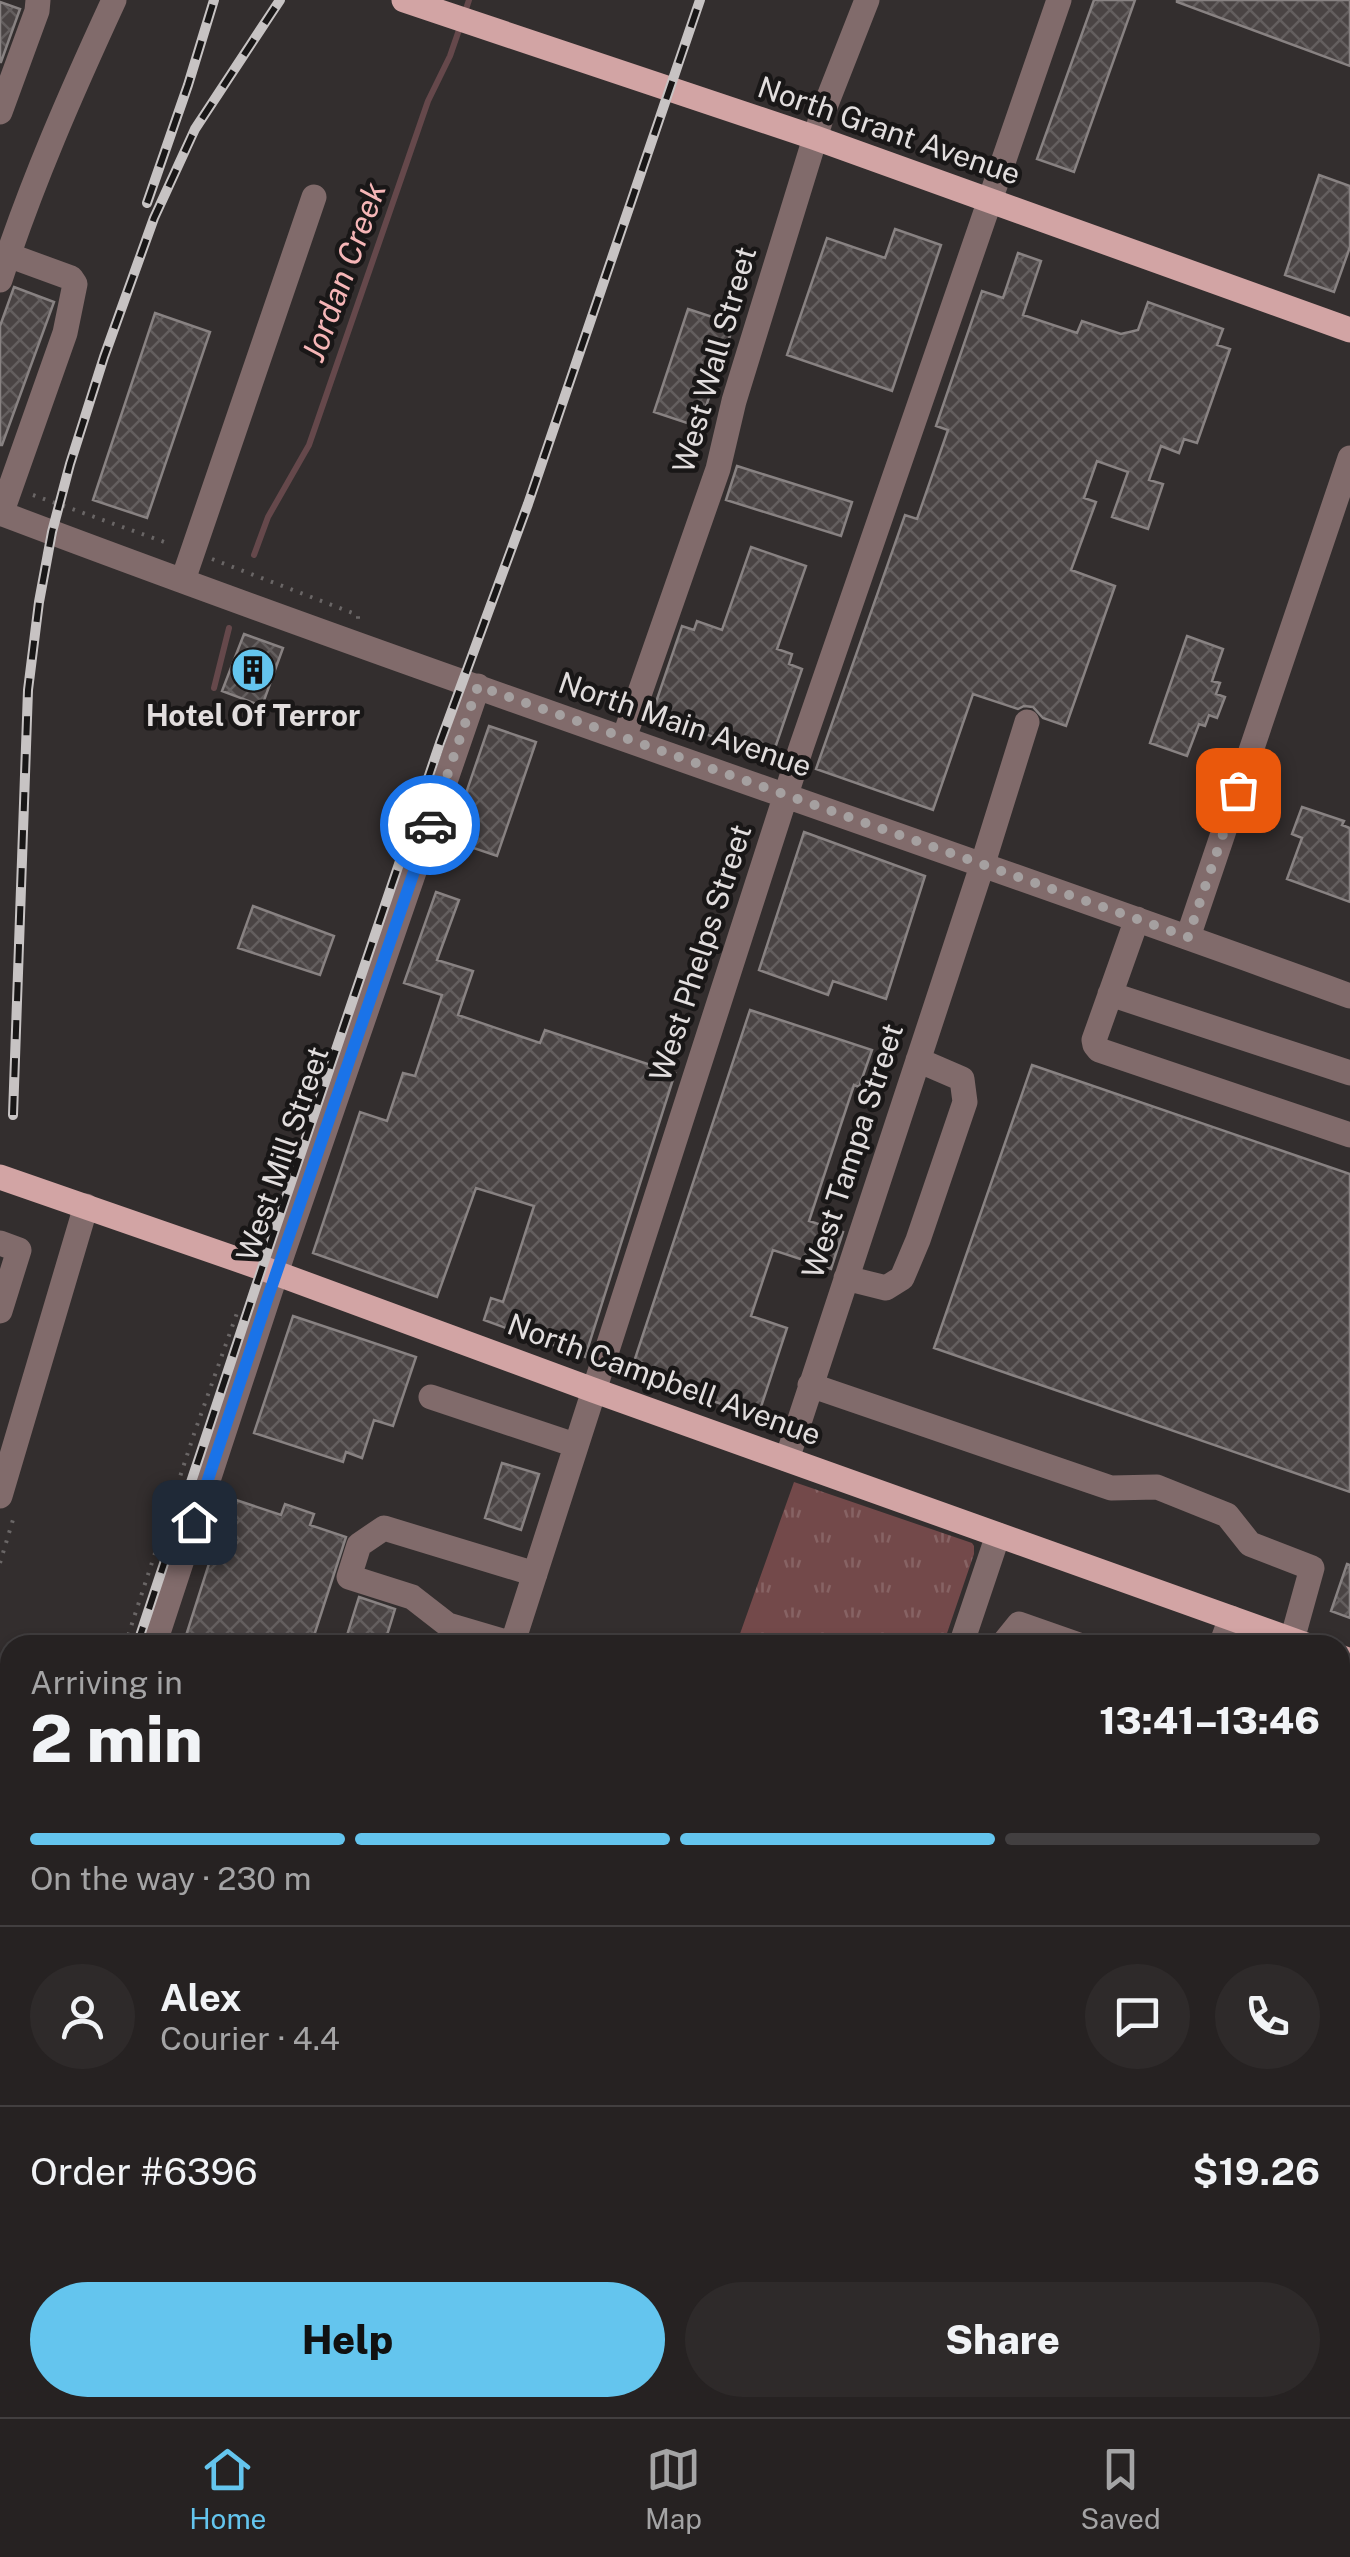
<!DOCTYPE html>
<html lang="en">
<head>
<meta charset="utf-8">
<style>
	:root { --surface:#262222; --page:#2e2a2a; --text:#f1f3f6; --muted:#a4a4a5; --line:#423f40; --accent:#64c5ee }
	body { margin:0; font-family:"Public Sans",sans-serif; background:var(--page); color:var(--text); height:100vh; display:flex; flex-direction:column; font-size:38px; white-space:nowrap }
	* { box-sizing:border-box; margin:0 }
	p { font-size:32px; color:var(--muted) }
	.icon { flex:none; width:55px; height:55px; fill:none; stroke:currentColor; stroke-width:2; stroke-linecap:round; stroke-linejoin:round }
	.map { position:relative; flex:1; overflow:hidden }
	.drawer { position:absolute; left:0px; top:1635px; width:1350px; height:782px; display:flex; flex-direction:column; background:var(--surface); border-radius:30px 30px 0 0; box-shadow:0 2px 8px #0004,0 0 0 2px var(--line) }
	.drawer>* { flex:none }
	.pin { position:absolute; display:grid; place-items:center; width:85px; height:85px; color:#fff; margin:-42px; border-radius:20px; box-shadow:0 5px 15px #0006 }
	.courier { position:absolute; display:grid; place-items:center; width:100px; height:100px; margin:-50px; border:8px solid #1a73e8; border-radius:50%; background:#fff; color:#222; box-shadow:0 2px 12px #0007 }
	.head em { font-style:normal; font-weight:800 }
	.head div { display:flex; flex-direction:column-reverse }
	.head { display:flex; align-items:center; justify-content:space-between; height:170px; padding:0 30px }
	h1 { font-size:65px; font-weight:800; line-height:75px }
	.bar { display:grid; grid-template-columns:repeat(4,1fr); gap:15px 10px; align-content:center; height:120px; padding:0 30px }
	.bar i { height:12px; border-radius:8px; background:var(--line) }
	.bar .on { background:var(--accent) }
	.bar p { grid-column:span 4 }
	.line { display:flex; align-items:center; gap:25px; padding:0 30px; border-top:2px solid var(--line) }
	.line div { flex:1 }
	.round { display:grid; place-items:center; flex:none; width:105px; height:105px; border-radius:52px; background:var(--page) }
	.primary-button { display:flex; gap:20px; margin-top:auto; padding:20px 30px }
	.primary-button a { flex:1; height:115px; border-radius:60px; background:var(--accent); color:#111; font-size:40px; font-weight:800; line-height:115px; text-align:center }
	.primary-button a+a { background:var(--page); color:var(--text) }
	.dock { display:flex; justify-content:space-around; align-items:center; height:140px; border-top:2px solid var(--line); background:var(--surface); font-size:28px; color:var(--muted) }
	.dock a { display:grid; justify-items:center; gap:5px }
	.dock .on { color:var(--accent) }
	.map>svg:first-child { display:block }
	.grass { fill:url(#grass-tufts) }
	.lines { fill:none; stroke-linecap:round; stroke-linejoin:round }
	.stream { stroke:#65484b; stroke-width:6 }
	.building { fill:url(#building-cross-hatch); stroke:#888282; stroke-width:2.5 }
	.path { stroke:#6a6666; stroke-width:4; stroke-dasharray:2.5 8; stroke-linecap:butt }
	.minor { stroke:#816b6b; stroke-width:25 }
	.major { stroke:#d2a4a4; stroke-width:25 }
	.rail-casing { stroke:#c7c3c3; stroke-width:10 }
	.rail { stroke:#191717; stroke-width:6; stroke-dasharray:19; stroke-linecap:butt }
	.done { stroke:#a5a0a0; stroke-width:10; stroke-dasharray:0 18 }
	.route { stroke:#1a73e8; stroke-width:12 }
	.labels { text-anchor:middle; stroke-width:9; stroke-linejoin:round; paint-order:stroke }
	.street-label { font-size:30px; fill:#e2dede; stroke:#191717 }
	.poi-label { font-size:30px; font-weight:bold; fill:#e2dede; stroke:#191717 }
	.water-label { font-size:32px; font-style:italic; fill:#f6b6b7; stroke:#191717 }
</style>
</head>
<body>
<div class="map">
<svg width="1350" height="2417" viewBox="0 0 1350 2417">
	<defs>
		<pattern id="grass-tufts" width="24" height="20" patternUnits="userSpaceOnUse" patternTransform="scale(2.5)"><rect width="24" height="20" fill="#73494a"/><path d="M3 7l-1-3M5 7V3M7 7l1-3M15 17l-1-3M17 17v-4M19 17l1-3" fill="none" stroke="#876364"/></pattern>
		<pattern id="building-cross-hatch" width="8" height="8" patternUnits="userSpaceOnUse" patternTransform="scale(2.5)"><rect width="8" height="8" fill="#4a4444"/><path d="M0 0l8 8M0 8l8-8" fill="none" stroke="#645f5f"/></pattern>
	</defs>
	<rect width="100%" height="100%" fill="#332e2e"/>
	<path class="grass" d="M794,1482l178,61 2,3v8l-31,91h-207z
		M1340,2202l10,7v160l-10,29z
		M1249,2408h88l-3,9h-89z"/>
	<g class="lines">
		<path class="stream" d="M464,15l5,-15
			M254,555l14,-38 41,-72 119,-344 22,-45 10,-29
			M214,688l15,-60"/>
	</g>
	<path class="building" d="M1094,0h41l-61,172 -37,-13z
		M1177,0h173v66l-173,-64z
		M0,2l20,7 -19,53h-1z
		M1319,175l31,11v61l-16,45 -49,-17z
		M895,229l46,16 -49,146 -105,-36 40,-117 58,20z
		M1018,253l23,8 -18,54 54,18 5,-12 39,13 17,-4 10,-28 75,27 -6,16 13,4 -33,94 -13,-4 -5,14 -18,-7 -12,34 14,4 -15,45 -36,-12 16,-45 -31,-11 -13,37 12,4 -25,68 44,16 -49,140 -23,-8 -10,-11 -9,-1 -6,3 -45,-15 -40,116 -117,-41 89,-254 12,4 31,-89 -12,-4 46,-135 21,7z
		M14,287l40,15 -52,143h-2v-119z
		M688,309l46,15 -35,103 -45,-15z
		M155,313l55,19 -63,186 -54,-18z
		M737,466l115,36 -11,34 -115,-36z
		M751,547l55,19 -29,83 15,5 -3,10 13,5 -30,88 -90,-31 3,-7 -31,-11 28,-82 12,4 3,-9 25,9z
		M244,634l39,14 -21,58 -40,-15z
		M1187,636l36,13 -11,32 8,2 -4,11 9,3 -8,21 -8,-3 -4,11 -6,-2 -12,32 -37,-13z
		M489,726l47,16 -39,114 -47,-16z
		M1302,807l42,14 -2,4 8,3v74l-63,-23 15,-41 -10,-4z
		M804,832l121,44 -39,123 -53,-18 -5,14 -69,-25z
		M436,892l23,8 -22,60 36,11 -15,44 82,28 5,-13 130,43 -90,284 -101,-37 7,-22 12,4 31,-96 -58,-18 -39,109 -124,-44 47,-141 27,9 16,-48 12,3 27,-81 -38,-12z
		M253,906l81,30 -14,39 -82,-27z
		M750,1010l122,40 -13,37 -5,-2 -45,136 34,11 -12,37 -58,-19 -22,66 36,12 -29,88 -128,-42z
		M1032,1065l318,109v318l-416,-144z
		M293,1316l123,41 -23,69 -19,-6 -12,38 -16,-6 -3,10 -89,-29z
		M502,1463l37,11 -18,56 -36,-12z
		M230,1498l51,17 4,-11 29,10 -4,11 36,12 -35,108h-128z
		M1347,1564l3,1v53l-19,-7z
		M359,1597l36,12 -11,36h-40z"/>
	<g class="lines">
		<path class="path" d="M33,495l137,49
			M212,559l146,56v4
			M0,1563l15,-50
			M125,1645l69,-211 43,-121
			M0,1727l10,2
			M0,1780l10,4"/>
		<path class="minor" d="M0,112l37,-101 1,-11
			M0,280c31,-96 72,-189 114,-280
			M0,513c447,169 901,320 1350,483
			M1,514l64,-181 10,-49 -4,-6 -63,-23
			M183,580l131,-383
			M624,738l94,-269 16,-68 89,-289 44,-112
			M1137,919l-43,121 1,5 4,5 251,85
			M1188,937l162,-479
			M1110,994l240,79
			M0,1243l19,7 -19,61
			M846,1278l40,10 16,-10 16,-38 47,-138 -3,-23 -44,-19
			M810,1385l301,103 46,-1 70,28 23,29 62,24 -20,72
			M431,1397l144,48
			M787,1459l196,-596 44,-141
			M0,1496l86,-290
			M512,1644l-64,-19 -36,-28 -63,-20 10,-32 25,-17 151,46
			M154,1645l129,-393 195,-566
			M512,1645l289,-897 258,-748
			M961,1645l37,-110
			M1002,1645l17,-21 60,21
			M1221,1645l10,-27
			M0,1753l10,3
			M1340,2143l10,3
			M1001,2408l28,9
			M274,2417l3,-9
			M647,2417l3,-9
			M941,2417l3,-9
			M1085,2417l3,-9
			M1229,2417l4,-9"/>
		<path class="major" d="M404,0l409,137 537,193
			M0,1177l262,91 331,122 713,255
			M1340,1657l10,4
			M1345,2179l5,9"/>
		<defs>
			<path id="rail" d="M147,203l41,-118 26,-85
				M13,1115l15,-425 11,-88 13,-70 18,-68 34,-107 50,-139 41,-89 85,-129
				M137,1645l125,-377 178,-525 88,-239 172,-504
				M0,2109l10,-30"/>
		</defs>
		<use href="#rail" class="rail-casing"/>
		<use href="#rail" class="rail"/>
	</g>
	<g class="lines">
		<path class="done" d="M430,825l48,-139 710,251 50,-147"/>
		<path class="route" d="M194,1522l74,-225 162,-472"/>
	</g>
	<defs>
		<symbol id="building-disc" viewBox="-11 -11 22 22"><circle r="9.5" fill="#64c5ee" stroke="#191717"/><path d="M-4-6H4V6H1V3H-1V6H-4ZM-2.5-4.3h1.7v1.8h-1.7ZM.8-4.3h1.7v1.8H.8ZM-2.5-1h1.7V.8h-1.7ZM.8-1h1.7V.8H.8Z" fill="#111"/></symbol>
	</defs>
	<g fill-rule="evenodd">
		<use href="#building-disc" x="228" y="645" width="50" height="50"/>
	</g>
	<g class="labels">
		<g class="street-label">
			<text transform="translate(889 131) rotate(19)" y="10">North Grant Avenue</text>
			<text transform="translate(715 360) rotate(-74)" y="10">West Wall Street</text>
			<text transform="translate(685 725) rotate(19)" y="10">North Main Avenue</text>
			<text transform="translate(701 953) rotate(-72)" y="10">West Phelps Street</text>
			<text transform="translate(853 1151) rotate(-72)" y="10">West Tampa Street</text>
			<text transform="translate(283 1154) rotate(-71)" y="10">West Mill Street</text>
			<text transform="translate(664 1380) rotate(20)" y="10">North Campbell Avenue</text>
		</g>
		<g class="poi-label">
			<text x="253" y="726">Hotel Of Terror</text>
		</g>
		<g class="water-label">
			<text transform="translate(344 272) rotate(-70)" y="11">Jordan Creek</text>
		</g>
	</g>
</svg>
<div class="pin" style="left:1238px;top:790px;background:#ea580c"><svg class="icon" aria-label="bag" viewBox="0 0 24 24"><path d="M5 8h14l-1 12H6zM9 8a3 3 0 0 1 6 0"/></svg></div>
<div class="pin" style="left:194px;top:1522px;background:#1f2937"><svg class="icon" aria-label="home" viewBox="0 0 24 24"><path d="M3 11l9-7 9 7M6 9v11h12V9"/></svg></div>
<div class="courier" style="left:430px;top:825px"><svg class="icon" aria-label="car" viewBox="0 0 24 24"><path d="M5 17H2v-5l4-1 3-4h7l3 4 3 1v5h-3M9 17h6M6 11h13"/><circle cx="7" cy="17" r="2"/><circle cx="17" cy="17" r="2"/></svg></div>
<section class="drawer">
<div class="head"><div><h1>2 min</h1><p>Arriving in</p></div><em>13:41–13:46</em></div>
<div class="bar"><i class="on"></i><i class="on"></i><i class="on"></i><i></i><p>On the way · 230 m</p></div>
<div class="line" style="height:180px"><a class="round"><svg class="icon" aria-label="person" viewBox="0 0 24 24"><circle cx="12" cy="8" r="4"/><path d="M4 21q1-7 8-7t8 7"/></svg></a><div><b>Alex</b><p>Courier · 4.4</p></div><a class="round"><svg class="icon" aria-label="chat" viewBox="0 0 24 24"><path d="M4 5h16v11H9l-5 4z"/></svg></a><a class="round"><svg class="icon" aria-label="phone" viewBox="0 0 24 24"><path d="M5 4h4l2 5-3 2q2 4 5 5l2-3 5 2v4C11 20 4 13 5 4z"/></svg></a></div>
<div class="line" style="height:130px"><div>Order #6396</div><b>$19.26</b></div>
<div class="primary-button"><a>Help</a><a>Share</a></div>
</section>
</div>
<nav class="dock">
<a class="on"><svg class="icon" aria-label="home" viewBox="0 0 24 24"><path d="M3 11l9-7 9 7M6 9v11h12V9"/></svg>Home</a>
<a><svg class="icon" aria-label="map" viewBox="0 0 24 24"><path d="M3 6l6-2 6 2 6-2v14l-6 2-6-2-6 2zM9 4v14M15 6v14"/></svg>Map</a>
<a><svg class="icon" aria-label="saved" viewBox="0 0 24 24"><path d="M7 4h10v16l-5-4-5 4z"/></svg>Saved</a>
</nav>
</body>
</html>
